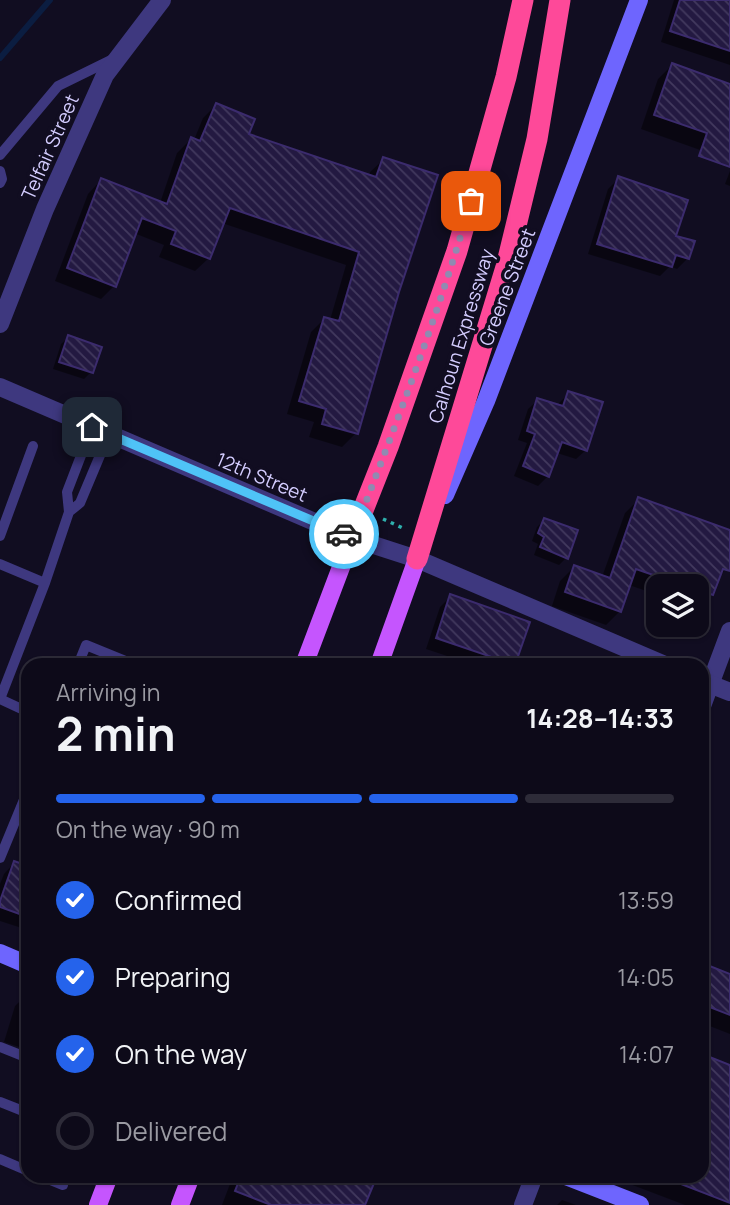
<!DOCTYPE html>
<html lang="en">
<head>
<meta charset="utf-8">
<style>
	:root { --surface:#0d0a19; --page:#161322; --text:#f1f3f6; --muted:#9a9aa2; --line:#2d2b38; --accent:#2563eb }
	body { margin:0; font-family:Manrope,sans-serif; background:var(--page); color:var(--text); height:100vh; display:flex; flex-direction:column; font-size:26px; white-space:nowrap }
	* { box-sizing:border-box; margin:0 }
	p { font-size:23px; color:var(--muted) }
	.icon { flex:none; width:38px; height:38px; fill:none; stroke:currentColor; stroke-width:2; stroke-linecap:round; stroke-linejoin:round }
	.map { position:relative; flex:1; overflow:hidden }
	.drawer { position:absolute; left:21px; top:658px; width:688px; height:525px; display:flex; flex-direction:column; background:var(--surface); border-radius:21px; box-shadow:0 2px 5px #0004,0 0 0 2px var(--line) }
	.drawer>* { flex:none }
	.tools { position:absolute; left:646px; top:574px; display:grid; gap:14px }
	.tools a { display:grid; place-items:center; width:63px; height:63px; border-radius:14px; background:var(--surface); box-shadow:0 2px 5px #0004,0 0 0 2px var(--line); font-size:35px }
	.pin { position:absolute; display:grid; place-items:center; width:60px; height:60px; color:#fff; margin:-30px; border-radius:14px; box-shadow:0 4px 10px #0006 }
	.courier { position:absolute; display:grid; place-items:center; width:70px; height:70px; margin:-35px; border:5px solid #4fc3f7; border-radius:50%; background:#fff; color:#222; box-shadow:0 2px 9px #0007 }
	.headline em { font-style:normal; font-weight:700 }
	.headline div { display:flex; flex-direction:column-reverse }
	.headline { display:flex; align-items:center; justify-content:space-between; height:119px; padding:0 35px }
	h1 { font-size:46px; font-weight:700; line-height:52px }
	.bar { display:grid; grid-template-columns:repeat(4,1fr); gap:10px 7px; align-content:center; height:84px; padding:0 35px }
	.bar i { height:9px; border-radius:5px; background:var(--line) }
	.bar .active { background:var(--accent) }
	.bar p { grid-column:span 4 }
	ol { padding:0 35px; list-style:none }
	li { display:flex; align-items:center; gap:21px; height:77px }
	li p { margin-inline-start:auto }
	li .icon { padding:7px; border-radius:50%; background:var(--accent); color:#fff; stroke-width:4 }
	li:last-child { color:var(--muted) }
	li i { width:38px; height:38px; border:4px solid var(--line); border-radius:50% }
	.map>svg:first-child { display:block }
	.shadow { fill:#0007 }
	.lines { fill:none; stroke-linecap:round; stroke-linejoin:round }
	.stream { stroke:#0b1d41; stroke-width:6 }
	.building { fill:url(#building-back-hatch); stroke:#3b2b6d; stroke-width:2 }
	.path { stroke:#2fb1ae; stroke-width:3.5; stroke-dasharray:3.5 5; stroke-linecap:butt }
	.service { stroke:#3e387f; stroke-width:10 }
	.minor { stroke:#3e387f; stroke-width:18 }
	.tertiary { stroke:#3e387f; stroke-width:18 }
	.secondary { stroke:#6e65fe; stroke-width:18 }
	.primary { stroke:#c555fe; stroke-width:18 }
	.motorway { stroke:#fe4999; stroke-width:21 }
	.done { stroke:#908ab1; stroke-width:7; stroke-dasharray:0 12.6 }
	.route { stroke:#4fc3f7; stroke-width:9 }
	.labels { text-anchor:middle; stroke-width:7; stroke-linejoin:round; paint-order:stroke }
	.street-label { font-size:19px; fill:#d4cdff; stroke:#110d21 }
</style>
</head>
<body>
<div class="map">
<svg width="730" height="1205" viewBox="0 0 730 1205">
	<defs>
		<pattern id="building-back-hatch" width="6" height="6" patternUnits="userSpaceOnUse" patternTransform="scale(1.75)"><rect width="6" height="6" fill="#231941"/><path d="M-1 5l2 2M0 0l6 6M5-1l2 2" fill="none" stroke="#42395e"/></pattern>
	</defs>
	<rect width="100%" height="100%" fill="#110d21"/>
	<path class="shadow" d="M674,0h56v65l-69,-23z
		M672,65l58,21v10l-27,55 -62,-22 17,-50z
		M216,105l31,30 122,42 1,-5 14,-13 13,132 -41,142 -14,14 -33,-10 5,-15 -27,-8 24,-82 13,-13 6,1 16,-55 -124,-42 -13,35 -14,13 -36,-14 5,-12 -30,-12 -20,53 -13,13 -46,-18 33,-87 13,-14 59,23 17,-50 14,-14 3,1 9,-22z
		M730,171v15l-5,-2z
		M619,178l55,59 14,21 -11,11 -7,-3 -10,10 -72,-22 20,-65z
		M69,337l22,35 -7,7 -31,-10 8,-25z
		M569,393l17,57 -10,9 -19,-6 -9,23 -10,10 -24,-10 13,-33 -9,-3 10,-31 10,-9 20,6 1,-3z
		M639,499l91,33v26l-4,11 -8,9 -6,16 -14,14h-2v-22h-38v9l-29,-10 -9,26 -14,14 -54,-19 8,-25 14,-14 28,10 23,-64z
		M544,520l32,11 -10,27 -7,7 -25,-10 4,-11 -6,-3 5,-14z
		M451,596l62,68 -1,1h-38l-48,-16 14,-42z
		M14,863l14,6v61l-28,-9v-37l4,-10z
		M702,965l28,11v58l-28,-11z
		M26,995l2,1v54l-24,-8 11,-36z
		M702,1056l28,11v138h-45l-71,-27v-2h88z
		M233,1176h142l-12,29h-141z
		M562,1200l14,5h-19z"/>
	<g class="lines">
		<path class="stream" d="M0,58l50,-58"/>
	</g>
	<path class="building" d="M680,0h50v51l-60,-20z
		M672,63l58,21v83l-31,-11 8,-23 -53,-18z
		M216,103l39,16 -6,15 127,43 7,-20 55,18 -39,117 -41,142 -36,-10 4,-15 -27,-8 25,-84 15,4 20,-69 -129,-44 -20,51 -39,-15 5,-13 -34,-13 -26,69 -49,-19 34,-90 66,26 24,-67 9,4z
		M618,176l70,24 -12,36 19,5 -6,18 -13,-4 -4,12 -75,-23z
		M68,335l34,12 -9,26 -34,-11z
		M568,391l35,11 -16,49 -25,-9 -13,35 -26,-11 12,-32 -8,-3 10,-33 26,8z
		M638,497l92,33v41l-7,-2 -10,26 -17,-6v-3h-11l-49,-17 -15,43 -56,-20 9,-27 36,13z
		M544,518l34,12 -10,29 -28,-12 4,-10 -6,-4z
		M450,594l80,28 -15,43 -79,-27z
		M14,861l14,5v51l-28,-10v-6z
		M702,963l28,11v41l-28,-11z
		M702,1054l28,11v138l-67,-26v-1h39z
		M241,1176h136l-12,29h-94l-36,-14z"/>
	<g class="lines">
		<path class="path" d="M383,519l22,10"/>
		<path class="service" d="M0,155l58,-69 55,-27
			M0,171l2,8 -2,4
			M69,512l11,-9 29,-69
			M0,536l33,-90
			M0,564l45,19
			M78,665l8,-20 49,20
			M0,699l45,-116 24,-71 -2,-20 25,-65
			M0,699l28,13
			M0,858l28,-68
			M0,1047l28,11
			M0,1102l28,11
			M0,1159l28,12
			M41,1176l22,9"/>
		<path class="minor" d="M0,324l45,-115 60,-134 57,-75
			M702,706l28,-75
			M523,1205l11,-29"/>
		<path class="tertiary" d="M0,387l352,151 65,21 248,106
			M702,681l28,11"/>
		<path class="secondary" d="M445,495l41,-94 153,-401
			M0,953l28,12
			M566,1176l74,29"/>
		<path class="primary" d="M304,665l48,-127
			M379,665l38,-106
			M98,1205l11,-29
			M180,1205l11,-29"/>
		<path class="motorway" d="M352,538l36,-91 69,-196 49,-174 17,-77
			M417,559l89,-292 31,-128 23,-139"/>
	</g>
	<g class="lines">
		<path class="done" d="M344,534l8,4c43,-111 86,-222 119,-337"/>
		<path class="route" d="M92,427l252,107"/>
	</g>
	<g class="labels">
		<g class="street-label">
			<text transform="translate(50 147) rotate(-66)" y="7">Telfair Street</text>
			<text transform="translate(507 287) rotate(-69)" y="7">Greene Street</text>
			<text transform="translate(461 336) rotate(-73)" y="7">Calhoun Expressway</text>
			<text transform="translate(262 477) rotate(23)" y="7">12th Street</text>
		</g>
	</g>
</svg>
<div class="tools">
<a><svg class="icon" aria-label="layers" viewBox="0 0 24 24"><path d="M12 4l9 5-9 5-9-5zM3 14l9 5 9-5"/></svg></a>
</div>
<div class="pin" style="left:471px;top:201px;background:#ea580c"><svg class="icon" aria-label="bag" viewBox="0 0 24 24"><path d="M5 8h14l-1 12H6zM9 8a3 3 0 0 1 6 0"/></svg></div>
<div class="pin" style="left:92px;top:427px;background:#1f2937"><svg class="icon" aria-label="home" viewBox="0 0 24 24"><path d="M3 11l9-7 9 7M6 9v11h12V9"/></svg></div>
<div class="courier" style="left:344px;top:534px"><svg class="icon" aria-label="car" viewBox="0 0 24 24"><path d="M5 17H2v-5l4-1 3-4h7l3 4 3 1v5h-3M9 17h6M6 11h13"/><circle cx="7" cy="17" r="2"/><circle cx="17" cy="17" r="2"/></svg></div>
<section class="drawer">
<div class="headline"><div><h1>2 min</h1><p>Arriving in</p></div><em>14:28–14:33</em></div>
<div class="bar"><i class="active"></i><i class="active"></i><i class="active"></i><i></i><p>On the way · 90 m</p></div>
<ol>
<li><svg class="icon" aria-label="check" viewBox="0 0 24 24"><path d="M5 12l5 5 9-10"/></svg>Confirmed<p>13:59</p></li>
<li><svg class="icon" aria-label="check" viewBox="0 0 24 24"><path d="M5 12l5 5 9-10"/></svg>Preparing<p>14:05</p></li>
<li><svg class="icon" aria-label="check" viewBox="0 0 24 24"><path d="M5 12l5 5 9-10"/></svg>On the way<p>14:07</p></li>
<li><i></i>Delivered</li>
</ol>
</section>
</div>
</body>
</html>
